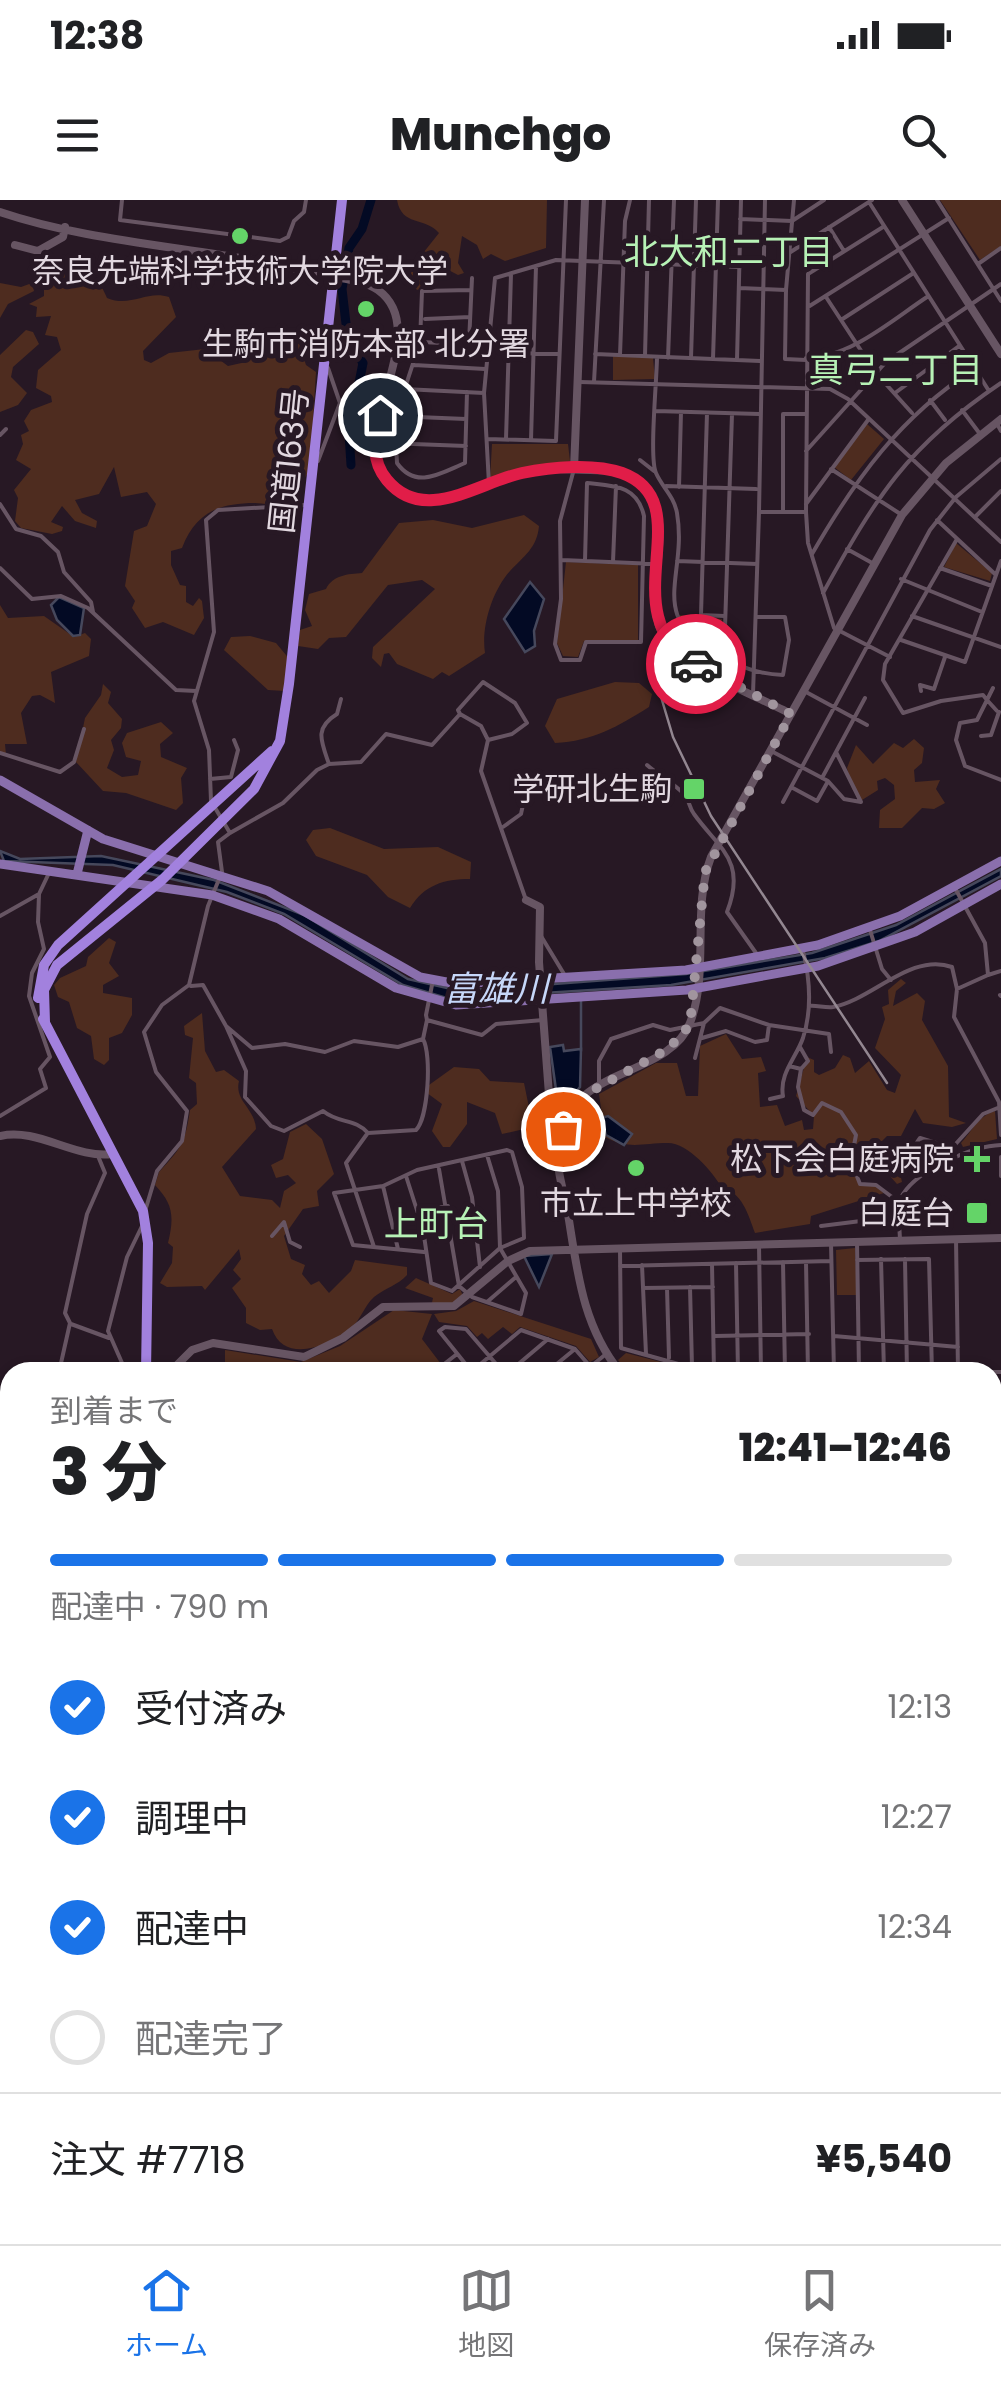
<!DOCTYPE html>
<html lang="ja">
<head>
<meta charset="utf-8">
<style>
	:root { --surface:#fff; --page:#f6f6f6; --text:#202124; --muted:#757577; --line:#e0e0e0; --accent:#1a73e8 }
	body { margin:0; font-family:Poppins,"Noto Sans JP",sans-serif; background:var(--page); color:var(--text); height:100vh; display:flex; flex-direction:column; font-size:38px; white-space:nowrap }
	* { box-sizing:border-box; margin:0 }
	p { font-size:32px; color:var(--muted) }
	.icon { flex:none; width:55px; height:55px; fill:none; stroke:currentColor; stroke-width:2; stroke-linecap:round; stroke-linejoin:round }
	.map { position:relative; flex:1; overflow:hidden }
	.details { position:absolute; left:0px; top:1162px; width:1002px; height:882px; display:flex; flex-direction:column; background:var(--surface); border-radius:30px 30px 0 0; box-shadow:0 2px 8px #0004 }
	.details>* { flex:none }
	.pin { position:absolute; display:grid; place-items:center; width:85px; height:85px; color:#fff; margin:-42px; border:5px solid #fff; border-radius:50%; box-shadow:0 2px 10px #0007 }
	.courier { position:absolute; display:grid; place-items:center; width:100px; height:100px; margin:-50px; border:8px solid #e11d48; border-radius:50%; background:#fff; color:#222; box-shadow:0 2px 12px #0007 }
	.summary em { font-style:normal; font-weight:800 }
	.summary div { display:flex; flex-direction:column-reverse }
	.summary { display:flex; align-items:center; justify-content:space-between; height:170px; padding:0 50px }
	h1 { font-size:65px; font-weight:800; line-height:75px }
	.bar { display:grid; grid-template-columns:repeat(4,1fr); gap:15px 10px; align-content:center; height:120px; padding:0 50px }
	.bar i { height:12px; border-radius:8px; background:var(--line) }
	.bar .current { background:var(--accent) }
	.bar p { grid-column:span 4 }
	.line { display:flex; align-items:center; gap:25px; padding:0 50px; border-top:2px solid var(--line) }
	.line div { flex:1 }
	ol { padding:0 50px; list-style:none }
	li { display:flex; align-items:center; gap:30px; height:110px }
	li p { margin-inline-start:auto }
	li .icon { padding:10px; border-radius:50%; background:var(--accent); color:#fff; stroke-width:4 }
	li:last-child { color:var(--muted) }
	li i { width:55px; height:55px; border:5px solid var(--line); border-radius:50% }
	.status { display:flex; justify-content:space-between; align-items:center; height:70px; padding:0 50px; background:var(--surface); direction:ltr }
	.status svg { height:28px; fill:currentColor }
	header { display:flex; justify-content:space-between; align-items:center; height:130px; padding:0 50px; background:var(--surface); font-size:45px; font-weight:800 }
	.dock { display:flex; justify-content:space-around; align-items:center; height:140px; border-top:2px solid var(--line); background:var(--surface); font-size:28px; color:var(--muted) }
	.dock a { display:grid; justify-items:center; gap:5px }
	.dock .current { color:var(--accent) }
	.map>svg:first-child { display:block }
	.green { fill:#4e2c1f }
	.water { fill:#030a24; stroke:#46485c; stroke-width:2.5 }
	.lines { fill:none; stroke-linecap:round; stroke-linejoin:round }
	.stream { stroke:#46485c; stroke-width:2.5 }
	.river { stroke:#030a24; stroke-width:9 }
	.street { stroke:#675563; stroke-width:4 }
	.secondary { stroke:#675563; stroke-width:8 }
	.primary { stroke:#8a6fad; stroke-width:9 }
	.highway { stroke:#a281de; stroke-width:10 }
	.rail { stroke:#938791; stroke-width:2.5 }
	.done { stroke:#a1959e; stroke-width:10; stroke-dasharray:0 18 }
	.route { stroke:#e11d48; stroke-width:12 }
	.poi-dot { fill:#64d468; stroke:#271824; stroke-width:4 }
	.labels { text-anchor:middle; stroke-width:10; stroke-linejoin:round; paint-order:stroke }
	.poi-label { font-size:32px; fill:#e2d8e0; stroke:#271824 }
	.street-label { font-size:32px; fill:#e2d8e0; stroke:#271824 }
	.neighbourhood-label { font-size:35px; fill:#b7f2b6; stroke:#271824 }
	.water-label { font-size:35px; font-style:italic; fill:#c6d7f9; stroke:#271824 }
</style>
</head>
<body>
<div class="status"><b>12:38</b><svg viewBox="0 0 49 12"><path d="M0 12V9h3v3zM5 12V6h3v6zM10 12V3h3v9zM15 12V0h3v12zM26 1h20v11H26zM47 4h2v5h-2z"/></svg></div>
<header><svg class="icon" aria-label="menu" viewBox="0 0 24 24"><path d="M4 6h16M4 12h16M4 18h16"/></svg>Munchgo<svg class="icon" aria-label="search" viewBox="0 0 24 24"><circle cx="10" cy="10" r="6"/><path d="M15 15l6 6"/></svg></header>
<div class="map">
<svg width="1001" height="2044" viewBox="0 0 1001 2044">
	<rect width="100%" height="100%" fill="#271824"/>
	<path class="green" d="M397,0h150l-1,48 -41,13 -14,-7 -8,5 -6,-14 -15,-9 -4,27 6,10 -6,2 -23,-12 -17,27 -9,-4 3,-19 27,-34c-15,-17 -37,-6 -42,-33z
		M940,0h61v46l-21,14z
		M65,71c24,4 33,4 42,27 24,10 39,-8 62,-1l7,20 -33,34 1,9 7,3 18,-10 36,-4 23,17 18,-4c14,-20 18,-31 49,-31l11,34 10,7 -6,98 -24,35c-11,2 -20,-2 -31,-2 -38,0 -60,11 -73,45l-11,3v14l9,20 6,1v16l7,4 6,-8 3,3 2,17 -10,17 -31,-13 -18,6 -13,-20 3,-7 -10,-15 9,-55 13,-5 9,-22 -9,-12 -26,5 -7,-30 -15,27 -24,6 7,13 15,8 -1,7 -21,-7 -13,-15 -11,16 12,5 -1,4 -10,3 -31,-6 -6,-7 3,-23 -4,-8 17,-21 -15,-9 7,-16 -2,-9 8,-4 -5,-10 7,-11 21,-8 -1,-6 -15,-8 2,-18 23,-20 -4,-13 -12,-2 6,-19 -15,1 1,-10 -8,-3 15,-8v-14l11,1z
		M0,83l21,4 11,-4 2,8 -26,13 -8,14z
		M26,130l7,2 6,12 -26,23 -2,10 16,16 -9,12 -18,7v-57z
		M613,156l40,2 2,21 -42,1z
		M867,224l17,15 -33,41 -17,-13z
		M492,244h76l2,17 -80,18z
		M524,315l15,11c-2,22 -15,30 -29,45 -18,20 -29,56 -25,82l-36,23 -7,-4 -9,7 -36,-15 -8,-11 -5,1 -3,13 -9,-9 1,-11 62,-58 -13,-9 -34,5 -42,52 -17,1 -11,11 -20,-3 2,-16 12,-4 -7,-16 4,-16 17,-5c7,-14 22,-15 36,-16l37,-50 34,-3 39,8z
		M956,343l36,30 -2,8 -46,-14z
		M566,362l72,3v75l-54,1 -6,16 -15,-1 -6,-13z
		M0,405l8,13 36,-2 30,21 11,-4 6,6 -2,17 -38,16 4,31 -15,-8 -8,1 -11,17 6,31h-22l1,11 -6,-3z
		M679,415l43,4 -1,30 -29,-14z
		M250,436l26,7 15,18 -6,30 -17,-1 -44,-40 7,-13z
		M615,482l24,1 13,11 -3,13c-32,20 -56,34 -94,36l-10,-17 12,-27z
		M103,484l8,8 -3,11 14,16 -1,9 -10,12 3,10 -7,18 15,9 16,-2 3,-14 -15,-4 -4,-14 5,-10 34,-11 12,11 -13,11 1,13 26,11 -6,10 2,25 -7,7 -50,-17 -23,-2 -27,-29 9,-44 16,-23z
		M914,539l10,9 -2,15 -8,7 1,12 25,-2 -4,9 9,14 -11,6 -12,-1 -20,20h-23l1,-18 15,-11 -1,-14 -9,-7 -8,3 1,9 -16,10 -10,-11 -5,-21 9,-23 17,19 21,-21 9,5z
		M330,628l54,21 54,-2 33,15 -1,17c-26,0 -46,6 -60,29l-22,-11 -21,-22 -51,-19 -10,-16 7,-10z
		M109,738l7,4 -7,21 10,13 -16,9v8l29,5v17l-10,18 -13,5v22l-5,5 -10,-6 -3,-23 -14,-8 -8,-26 -11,-5 -4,-12 6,-7 26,-12 2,-9z
		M901,779l5,4 -10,8 -3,15 24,-13 8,8 -3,19 26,46 1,51 17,6 -14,4 -29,-4 -8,-14 -14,27h-14l-9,9 1,15h21l9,7 -2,4 -8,-2 3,13 -5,2 -9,-10 -19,-1 -2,-10 8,-2 -4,-12 -21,6 9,30 16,1 9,7 -73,23 -1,8 -55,9c-7,-19 -13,-41 -33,-45 -9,-16 -34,-45 -54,-45 -26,0 -39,7 -63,-6l-6,-43 57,-31h21l9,33h12l2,-50 26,-12 16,25 19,-2 5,14 -8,2 2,34 17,-2 8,21 17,-6 2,10 9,-1 1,-13 -18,-20 11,-39 7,3v12l5,3 16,-7 8,-13 7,3 5,15 14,-12 18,29 8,3 6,-18 -26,-27 10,-29 -3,-12 7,-3 -1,-14z
		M202,813l3,38 11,21 8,-2 15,11c-5,20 16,27 17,48l-34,38 18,29 32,4 8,8 4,-17 12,-8 -8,-8 -12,3 -5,-13 12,-6 7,-27 16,-8 16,15 12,35 -17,17 2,15 -16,3 -19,27 7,23 14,6 -3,9 9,11 8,-4 10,12 22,-22 4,-11 52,7v8c-9,10 -22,13 -33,22 -10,9 -13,23 -24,32 -24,19 -66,34 -78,0l-12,1 -14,-7v-15l-14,-20 9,-9 -8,-9 8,-11 -2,-10 -34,41 -3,-4 -35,1 -7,-4 12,-20 1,-16 -5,-4c7,-28 4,-40 -13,-58l4,-13c21,-23 26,-27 31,-62l7,-6 -1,-21 -7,-5 4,-40 -8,-3 -1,-9z
		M454,867l25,2 11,12 34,2 9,44 -31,7 -7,-21 -28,-11v22l-17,23h-7l-11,-16 10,-27 -15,-11 2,-8z
		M995,911l2,28 -34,8 -2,-4c11,-12 17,-27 34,-32z
		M855,1048l2,47h-20l-1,-45z
		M416,1078l36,16 8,-5 4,9 -10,6 -23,3 2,-9 -28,-10z
		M474,1101l117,38 8,18 -9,5 -14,-16 -56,-19 -8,7 -9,-7 -15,12 -6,-6 -5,4 -10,-11 -28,-4 -5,-8 22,-3z
		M394,1110l38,4 -10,25 19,25 -10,8h-221v-7h15v-15l76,12 39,-16z
		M626,1153l74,19h-72l-10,-12z
		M1001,1213v346l-9,-3v-284l4,-32 -3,-1z
		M0,1513l10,1v82l-10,-3z
		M0,1642h10v156l-10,2z"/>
	<path class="water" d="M530,382l14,17 -10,32 1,15 -10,6 -21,-33z
		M59,397l25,11 -4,27 -7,1 -16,-16 -6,-15z
		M0,651l20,8 81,-3 113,24 90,35 104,64 52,12 226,-17 126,-21 84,-28 105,-56v7l-122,65 -54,17 -154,27 -221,14 -47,-14 -119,-71 -57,-22 -114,-27 -109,-4z
		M563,845l1,6 17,-2 -1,38 -21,24 -9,-64z
		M608,916l24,18 -8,11 -18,-10 -5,-17z
		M552,1054l-13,33 -15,-31z"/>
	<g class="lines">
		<path class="stream" d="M581,851v-52"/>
		<path class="river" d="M351,265l-2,-32 14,-70 -15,-22 -6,-52 7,-41 13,-19 9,-29
			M0,2002l10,2
			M932,2035l5,9"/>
		<path class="street" d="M122,0l-2,20 160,21 8,-4 6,-16 10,-9 2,-12
			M937,0l64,101
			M869,2l120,189
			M740,19l52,2 32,-21
			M829,27l15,24
			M883,27l-75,47 -2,238 2,31 26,85 56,29
			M789,53l83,-53
			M978,64l23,-16
			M739,88l47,2 -1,69 21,1
			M786,90l8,-90
			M826,97l49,75 37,41
			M808,107l141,-89
			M425,119l45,-2
			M841,120l71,-46
			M421,142l65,3
			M469,143l3,-65
			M509,153l50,1
			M595,154l165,7
			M620,155l5,-134 5,-21
			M645,156l4,-156
			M657,157c0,21 -8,101 -1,116 6,14 18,23 21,40 11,64 -32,103 41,142 24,12 38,19 65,20l6,-35 -4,-23h-27
			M668,158l6,-158
			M691,158l5,-158
			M806,158c44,0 86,-38 121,-61
			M713,159l5,-159
			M737,160l4,-160
			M414,165l71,4
			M580,182l250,7 18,10 153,143
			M594,182l10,-182
			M404,189l80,4
			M895,193l64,-47
			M930,200l15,20
			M341,203l19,8
			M962,210l18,24
			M656,211l103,3
			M707,213l-6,202 23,1
			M393,216l73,3
			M996,222l5,9
			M0,235l6,-6
			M488,239l68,2 10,-241
			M506,239l5,-165
			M531,240l5,-174
			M396,244l1,19c19,27 44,10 68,0l2,-71
			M466,246l-79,-3 33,-101 2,-51 49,-1
			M806,251l80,-89 115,-78
			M640,260l14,11
			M318,261l22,-58 -12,-35
			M574,269l-14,52 1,78 -6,45 6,16h19l6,-18h55l3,-126c-7,-31 -30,-30 -57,-33l-2,78
			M831,269l71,46
			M489,284l-5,-91 11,-115 61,-18 184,7
			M666,286l90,3
			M679,287l2,-75
			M0,304l16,25 25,7 17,16 6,20 27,30 2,10
			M806,304l62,-84
			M759,312l6,-312
			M783,312v-98h23
			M976,316l25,-25
			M937,320l59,55
			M957,339l-72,125 -2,16 20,33 38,-12 42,-6 4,5 -10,20 -17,3 -4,17 9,26 36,14
			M847,349l27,15
			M812,354c44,-76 88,-137 162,-185
			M562,360l94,4
			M677,361l80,3
			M613,362l3,-76
			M0,368l32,31 29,-3 27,12 88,82 20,1
			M940,368l52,18
			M901,379l81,33
			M823,393c53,-96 84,-147 178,-210
			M912,416l89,31
			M901,440l64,22 36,-101
			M724,458l8,-244
			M993,488l-6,12 10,11
			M921,491l-1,-6 14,4 11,-32
			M806,492l61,33
			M753,494l6,-182h47
			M460,514l-2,-4 25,-28 32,21 12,20 -15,11 -24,6
			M981,536l10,-1 8,-23
			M773,552l55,29 16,18 17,3 -25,-50
			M0,553l60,19 14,-10 10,-33
			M329,564c-8,-23 -15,-36 8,-50l4,-15
			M647,565c11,10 27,18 37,29 6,7 5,14 10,20 25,35 53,46 33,98l29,41
			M822,578l43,-80
			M210,579l21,-2 7,-27 -4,-10
			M791,587l26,14 10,-18
			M783,602l147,-272 26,-33 45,-38
			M503,627l18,-13c4,-25 12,-29 37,-31l8,-11
			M230,633l53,-30 34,-33 12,-6 32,-2 25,-28 46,11 28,-31 21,12 7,14 -7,31 45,129
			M956,690l29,53 3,32 -31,14 -3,28 45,85 2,33
			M0,716l39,-22
			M870,730l12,39 9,11
			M541,736l23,38
			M988,775l13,-4
			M433,780l-7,35 1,5 55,15 14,-11 47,-4
			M191,786l12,-1 23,41 26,22 33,-4 40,8 29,-11 44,6 25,-8 4,-19
			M1000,795l1,1
			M809,806c7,-1 16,2 24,1 39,-7 78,-55 119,-40l5,22
			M226,826l20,45 -1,26 26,29 13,5 39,-20c16,13 32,7 45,22l48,-3c12,-12 16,-75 7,-91
			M702,838l24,-7 29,11 12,-2 2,-15
			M695,858l9,-35 16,-15 49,17 60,9 2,18
			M789,866l12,3 7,-8 -8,-14
			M801,869l-3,18 6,23 9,5 9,-12 19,9 15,23 -5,26 9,23 16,1 24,18
			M599,882v-21l12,-22 42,-14 17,5 34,-7
			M770,899l13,-3c-4,-22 13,-38 20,-58 9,-28 7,-59 0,-87
			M0,916l46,-28 -6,-19 10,-12 -21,-61 3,-23 12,-24 -6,-27 1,-28 10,-21
			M367,934l-21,29 28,84
			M1001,957v19
			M899,960l8,-3 13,-19 32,10 31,-34 17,-7
			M462,961l10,36 8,70
			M439,969l20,117 13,11 49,17 5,-21 -26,-45 -2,-57 -11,-36
			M406,976l17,53 8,54 21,8 48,-43 24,-10 -2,-51 -10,-35 -5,-2 -90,20 -34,16 -49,7 19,52 71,7
			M383,986l15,63
			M146,1008l11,-37 25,-30 5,-30 -31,-39 -12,-40 18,-27 27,-20 19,-79 14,-34 -4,-30 12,-9 -19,-32 -2,-51 -15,-49 20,-69 -8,-112 12,-10 87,-5
			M419,1011l29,-5
			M821,1026l40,-5 39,3
			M272,1036l12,-14 6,20 10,5
			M956,1039l2,132
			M857,1042l2,130
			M900,1042c0,-14 -4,-36 3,-48 16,-25 70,-48 98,-49
			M831,1043l3,129
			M759,1045l2,127
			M620,1049l1,99 86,24
			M881,1059l3,113
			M905,1059l2,113
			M857,1060l72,-1 3,113
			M783,1062l2,110
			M806,1062l2,110
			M736,1063l2,109
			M712,1064l2,108
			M642,1065l4,89
			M620,1066l211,-5
			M690,1087l2,80
			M643,1088l70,-1
			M667,1088l2,70
			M487,1102l29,-25
			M71,1124l38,14
			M715,1136l94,-2
			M834,1136l124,11
			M59,1172l11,-49 -5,-10 22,-99 18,-41 -7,-17
			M126,1172l-18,-41 19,-74 16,-33
			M434,1172l23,-18
			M471,1172l50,-42 54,19 20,23
			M472,1172l-33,-41 6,-4 21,2 37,43
			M509,1172l39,-33
			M547,1172l28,-23
			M584,1172l22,-18
			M938,1172h63
			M992,1200l9,-12
			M0,1235l10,2
			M0,1476l7,-1 3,-12
			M0,1640h10
			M992,1678l9,-3
			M999,1744l2,-3
			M0,1833l10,2
			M992,1851h9
			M992,1863h9
			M185,2035l6,9
			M335,2035l2,9
			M436,2035l2,9
			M528,2035l2,9
			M566,2035l7,9
			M928,2035l3,9
			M937,2035l6,9
			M170,2044l7,-9
			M236,2044l53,-9
			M409,2044v-9
			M654,2044l1,-9
			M754,2044l2,-9
			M799,2044l3,-9"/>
		<path class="secondary" d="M902,0l99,154
			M0,12c97,33 217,36 319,62 18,5 44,5 59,16 64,46 -55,169 28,206 37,17 80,-15 116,-23 22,-5 45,-4 68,-3 18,0 35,1 50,14 45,39 -6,112 27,158 20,27 92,55 124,72
			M15,45l23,6 25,-14 2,-10
			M574,269l11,-269
			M526,700l14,7 -1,55 12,159 10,12
			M0,936c37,-9 75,23 112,18
			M170,1172l22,-22 21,-7 91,14 39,-19 40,-31 71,-1 54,-45 22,-10 471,-13
			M620,1172c-39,-48 -43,-105 -53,-164 -4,-20 -11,-39 -9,-60 2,-18 13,-41 27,-53 30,-26 90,-32 105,-72 20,-53 1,-113 21,-166l191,-342 44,-52 55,-44
			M0,1381h10
			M865,2035l3,9
			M413,2044v-9"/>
		<path class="primary" d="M0,580l103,59 165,52 152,86 37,7 229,-14 132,-25 82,-29 101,-55
			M0,664l212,31 67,24 117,69 60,17 231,-15 131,-24 97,-34 86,-48
			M77,674l11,-44"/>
		<path class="highway" d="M38,798l6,-33 14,-20 214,-194
			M43,819l100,192 5,32 -2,129
			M45,822l-1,-32 13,-25 105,-85 92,-91 26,-48 9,-57 53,-484
			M992,1559l9,3
			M992,1774h9
			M0,1994l10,3
			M8,2044l6,-9"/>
		<path class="rail" d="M659,490l14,47 38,79 176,267"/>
	</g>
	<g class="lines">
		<path class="done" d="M563,929l23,-35 82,-45 22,-24 15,-153 86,-158 -95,-50"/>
		<path class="route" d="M380,215c-5,23 -10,45 7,65 37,45 92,2 135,-7 29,-6 72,-10 100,0 82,30 -15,142 74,191"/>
	</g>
	<g class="poi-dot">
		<circle cx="240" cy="36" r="10"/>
		<circle cx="366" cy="109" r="10"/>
		<rect x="682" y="577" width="24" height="24" rx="5"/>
		<path d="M972 944h10v10h10v10h-10v10h-10v-10h-10v-10h10z"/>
		<circle cx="636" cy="968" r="10"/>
		<rect x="965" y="1001" width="24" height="24" rx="5"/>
	</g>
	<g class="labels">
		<g class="poi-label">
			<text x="240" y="82">奈良先端科学技術大学院大学</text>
			<text x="366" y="155">生駒市消防本部 北分署</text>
			<text x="672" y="600" text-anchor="end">学研北生駒</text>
			<text x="954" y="970" text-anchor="end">松下会白庭病院</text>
			<text x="636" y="1014">市立上中学校</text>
			<text x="954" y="1024" text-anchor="end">白庭台</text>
		</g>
		<g class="street-label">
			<text transform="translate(289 261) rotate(-84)" y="11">国道163号</text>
		</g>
		<g class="neighbourhood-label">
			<text x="729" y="64">北大和二丁目</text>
			<text x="896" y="182">真弓二丁目</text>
			<text x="436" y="1036">上町台</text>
		</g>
		<g class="water-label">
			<text x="496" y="801">富雄川</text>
		</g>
	</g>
</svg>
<div class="pin" style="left:563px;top:929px;background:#ea580c"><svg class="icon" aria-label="bag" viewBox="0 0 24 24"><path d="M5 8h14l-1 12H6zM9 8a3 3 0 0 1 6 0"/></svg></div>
<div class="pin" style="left:380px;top:215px;background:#1f2937"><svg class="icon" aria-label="home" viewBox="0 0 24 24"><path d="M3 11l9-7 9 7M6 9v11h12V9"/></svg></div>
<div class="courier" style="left:696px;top:464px"><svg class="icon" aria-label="car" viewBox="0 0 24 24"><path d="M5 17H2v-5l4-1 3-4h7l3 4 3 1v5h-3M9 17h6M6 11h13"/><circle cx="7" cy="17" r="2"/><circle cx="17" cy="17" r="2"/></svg></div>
<section class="details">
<div class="summary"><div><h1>3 分</h1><p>到着まで</p></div><em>12:41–12:46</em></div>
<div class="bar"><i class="current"></i><i class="current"></i><i class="current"></i><i></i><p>配達中 · 790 m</p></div>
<ol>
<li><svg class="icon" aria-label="check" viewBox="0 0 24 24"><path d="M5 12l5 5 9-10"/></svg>受付済み<p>12:13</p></li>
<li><svg class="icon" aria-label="check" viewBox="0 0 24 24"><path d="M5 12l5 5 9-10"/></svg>調理中<p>12:27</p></li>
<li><svg class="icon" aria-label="check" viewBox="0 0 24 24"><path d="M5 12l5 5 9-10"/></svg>配達中<p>12:34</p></li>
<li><i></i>配達完了</li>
</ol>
<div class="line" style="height:130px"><div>注文 #7718</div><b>¥5,540</b></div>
</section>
</div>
<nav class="dock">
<a class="current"><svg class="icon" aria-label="home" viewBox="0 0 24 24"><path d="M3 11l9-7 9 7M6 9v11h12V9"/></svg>ホーム</a>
<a><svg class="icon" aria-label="map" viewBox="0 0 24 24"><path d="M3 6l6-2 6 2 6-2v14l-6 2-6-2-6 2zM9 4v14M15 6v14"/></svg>地図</a>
<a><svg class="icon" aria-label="saved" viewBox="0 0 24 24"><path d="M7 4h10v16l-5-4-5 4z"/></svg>保存済み</a>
</nav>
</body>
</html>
